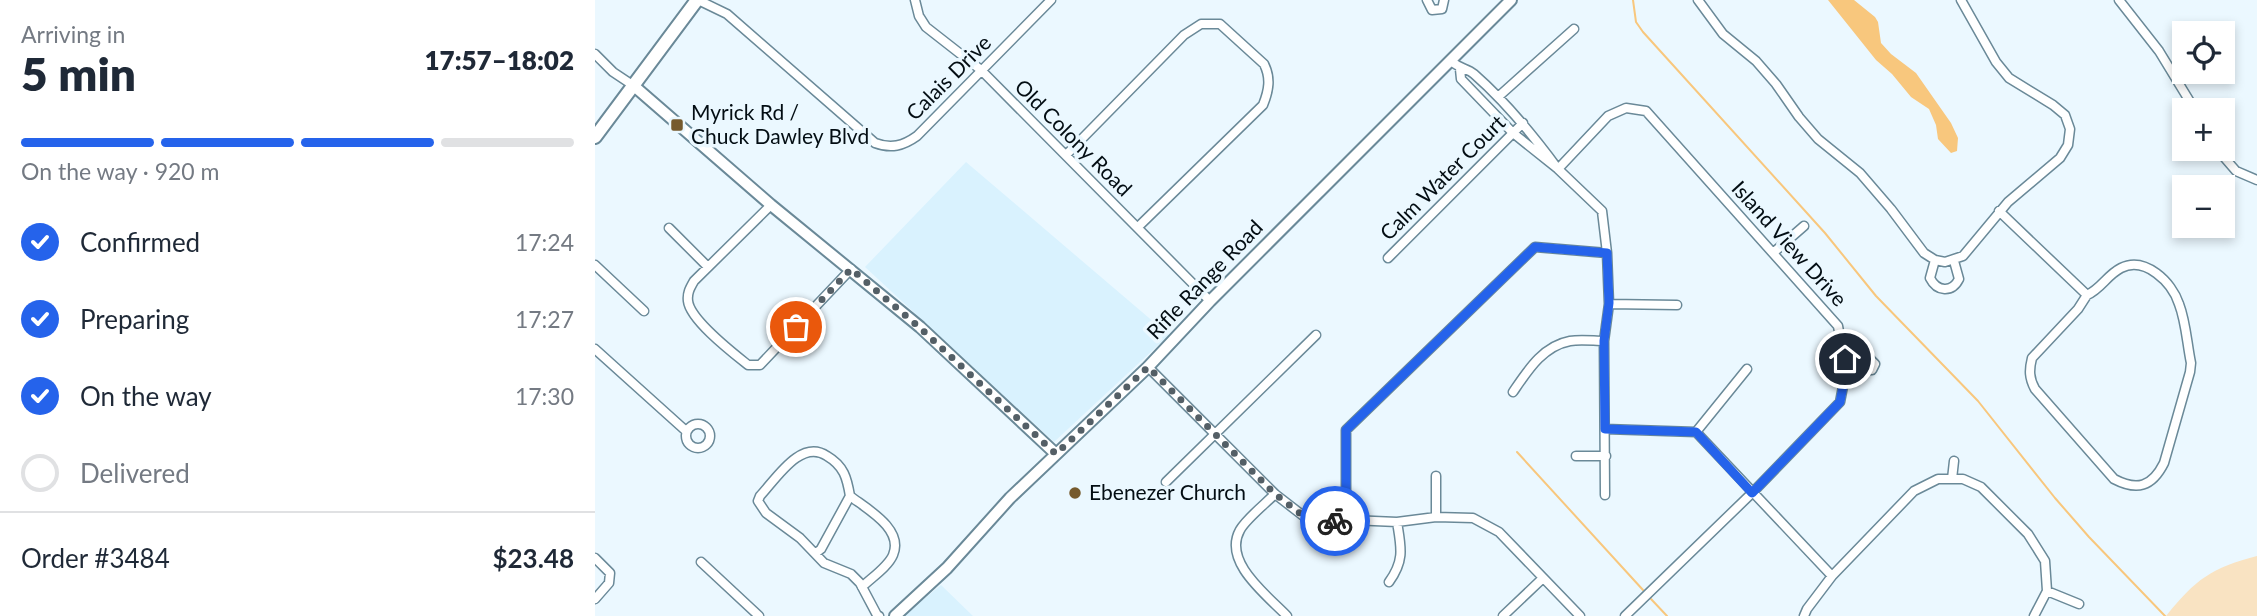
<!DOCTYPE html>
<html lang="en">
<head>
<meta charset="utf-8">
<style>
	:root { --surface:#fff; --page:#f6f6f7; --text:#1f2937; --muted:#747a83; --line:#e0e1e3; --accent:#2563eb }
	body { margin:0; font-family:Lato,sans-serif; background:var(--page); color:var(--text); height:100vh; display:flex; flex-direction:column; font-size:26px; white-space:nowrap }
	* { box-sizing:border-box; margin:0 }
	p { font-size:23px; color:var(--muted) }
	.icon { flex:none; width:38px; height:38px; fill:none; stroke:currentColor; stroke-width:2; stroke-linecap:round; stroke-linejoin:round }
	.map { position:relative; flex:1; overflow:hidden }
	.drawer { display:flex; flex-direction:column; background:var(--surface); width:595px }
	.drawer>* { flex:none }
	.fabs { position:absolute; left:1577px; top:21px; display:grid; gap:14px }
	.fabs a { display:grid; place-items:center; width:63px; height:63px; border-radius:0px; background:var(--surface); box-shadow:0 4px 10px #0003; font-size:35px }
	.pin { position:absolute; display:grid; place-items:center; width:60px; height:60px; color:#fff; margin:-30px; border:4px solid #fff; border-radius:50%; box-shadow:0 2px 7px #0007 }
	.courier { position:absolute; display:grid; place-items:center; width:70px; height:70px; margin:-35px; border:5px solid #2563eb; border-radius:50%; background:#fff; color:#222; box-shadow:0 2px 9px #0007 }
	.overview em { font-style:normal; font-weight:800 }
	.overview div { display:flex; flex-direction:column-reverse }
	.overview { display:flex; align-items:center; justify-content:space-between; height:119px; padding:0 21px }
	h1 { font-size:46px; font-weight:800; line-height:52px }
	.bar { display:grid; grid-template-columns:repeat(4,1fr); gap:10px 7px; align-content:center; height:84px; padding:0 21px }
	.bar i { height:9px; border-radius:5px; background:var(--line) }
	.bar .selected { background:var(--accent) }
	.bar p { grid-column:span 4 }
	.line { display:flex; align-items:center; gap:18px; padding:0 21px; border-top:2px solid var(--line) }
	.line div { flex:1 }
	ol { padding:0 21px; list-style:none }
	li { display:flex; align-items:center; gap:21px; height:77px }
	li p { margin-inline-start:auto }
	li .icon { padding:7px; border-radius:50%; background:var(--accent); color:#fff; stroke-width:4 }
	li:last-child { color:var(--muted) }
	li i { width:38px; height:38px; border:4px solid var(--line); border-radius:50% }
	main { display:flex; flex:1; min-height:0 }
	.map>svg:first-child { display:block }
	.built { fill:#d9f2fe }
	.green { fill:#f9e3c2 }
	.water { fill:#f8c77d }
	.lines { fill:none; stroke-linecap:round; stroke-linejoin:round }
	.stream { stroke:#f8c77d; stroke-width:2 }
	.street-casing { stroke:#6a8998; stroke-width:11 }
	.secondary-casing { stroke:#6a8998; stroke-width:14 }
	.primary-casing { stroke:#6a8998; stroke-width:16 }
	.street { stroke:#fff; stroke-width:8 }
	.secondary { stroke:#fff; stroke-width:10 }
	.primary { stroke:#fff; stroke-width:12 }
	.done { stroke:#545f66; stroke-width:7; stroke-dasharray:0 12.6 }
	.route { stroke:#2563eb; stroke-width:9 }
	.poi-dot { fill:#765a2d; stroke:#ebf8ff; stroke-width:2.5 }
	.labels { text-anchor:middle; stroke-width:7; stroke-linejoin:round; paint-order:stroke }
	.street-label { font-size:21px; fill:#030d13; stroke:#ebf8ff }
	.poi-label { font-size:21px; fill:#030d13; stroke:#ebf8ff; text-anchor:start }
</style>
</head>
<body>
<main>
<section class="drawer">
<div class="overview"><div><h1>5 min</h1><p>Arriving in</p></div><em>17:57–18:02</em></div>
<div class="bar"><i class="selected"></i><i class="selected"></i><i class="selected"></i><i></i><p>On the way · 920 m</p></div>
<ol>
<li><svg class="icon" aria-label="check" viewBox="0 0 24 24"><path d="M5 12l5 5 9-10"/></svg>Confirmed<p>17:24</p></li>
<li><svg class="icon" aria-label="check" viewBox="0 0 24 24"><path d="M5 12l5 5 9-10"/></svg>Preparing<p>17:27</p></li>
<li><svg class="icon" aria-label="check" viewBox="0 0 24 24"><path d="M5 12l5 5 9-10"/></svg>On the way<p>17:30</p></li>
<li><i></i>Delivered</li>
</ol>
<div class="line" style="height:91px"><div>Order #3484</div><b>$23.48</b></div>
</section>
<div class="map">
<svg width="1662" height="616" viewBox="0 0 1662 616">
	<rect width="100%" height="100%" fill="#ebf8ff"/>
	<path class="built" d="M371,162l203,173 -115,107 -189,-175z
		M346,585l32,31h-70z"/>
	<path class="green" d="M1662,556v60h-91c30,-37 45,-48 91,-60z"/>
	<path class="water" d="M1233,0h26l21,17 3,5 3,21 10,11 25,19 35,50 7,15 -1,13 -6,2 -13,-14 -2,-14 -7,-16 -18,-12 -19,-23 -16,-14z"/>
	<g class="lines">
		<path class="stream" d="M1038,0l3,22 7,10 182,201 51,63 102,105 77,97 34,39 76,79
			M922,452l126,138
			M1056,599l16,17"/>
		<defs>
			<path id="street" d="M103,0l29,14 148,129c16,6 28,3 42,-7l134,-136
				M320,0l4,16 7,11 55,43 229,231
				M832,0l5,10 10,-1 2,-9
				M1103,0l25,34 33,27 20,23 23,33 19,22 42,34 31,36 33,44 11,7 10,2 18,-6 45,-54 52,-44 8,-13 2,-16 -5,-14 -12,-10 -44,-27 -13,-16 -35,-62
				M1524,0l40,51 36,59
				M0,54l18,18 21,14
				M856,61c9,8 16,7 23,13 32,28 59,61 84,95l-45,-36 -52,-54 -1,-10
				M903,97l76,-68
				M1622,149l19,22 21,9
				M471,155l118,-120 17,-11h19l44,40c7,14 5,26 -1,41l-125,122
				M176,205l-77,76c-4,7 -7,12 -6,20 2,19 45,52 60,64h12l91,-96
				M1404,211l88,84c14,-6 20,-20 34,-27 24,-12 51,14 58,36 7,18 8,40 12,59l-1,9 -26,91c-12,24 -27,28 -50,16l-79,-90c-6,-11 -6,-19 -3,-31l46,-49 9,-14
				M74,228l39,39
				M1178,253l31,-27
				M793,258l135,-135
				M1340,260l-5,18c7,14 22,15 29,1l-5,-18
				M0,265l49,46
				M1014,304l68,1
				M0,349l91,82
				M1250,359h25l5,5 -3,6 -26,1
				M553,367l127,127 31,24 91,4 39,-5 37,1 26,14 81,84
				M918,392c15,-22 30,-46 57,-51 11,-2 24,0 34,0
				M91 436a12 12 0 1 1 24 0a12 12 0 1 1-24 0Z
				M1010,429l91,3 136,144
				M1101,432l51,-63
				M981,456h30
				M841,476v41
				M1357,479l2,-18
				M571,482l150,-147
				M680,494c-10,10 -29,25 -35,36 -18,32 28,66 47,86
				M1010,495l-1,-154 5,-37 -2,-51 -5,-42 -44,-42 50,-53 18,-8 20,3 192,215 8,45 -6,31 -88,91 -127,123
				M751,520v-90l189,-183 72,6
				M221,553l5,-4 29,-53
				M0,558l15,15 -1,10 -14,16
				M106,562l58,54
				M794,582c16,-22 12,-35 8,-60
				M267,587c9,-9 26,-20 31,-32 11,-26 -26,-46 -43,-59 -3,-18 -6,-30 -23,-40 -26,-18 -51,23 -67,40l-2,5 8,12 34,25 24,25 27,11 9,9 17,32 2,1
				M1452,591l32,13
				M908,616l40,-38
				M1209,616l3,-7 25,-33 82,-85 24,-12h25l18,8 47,47 17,27 2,30 -13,25"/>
			<path id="secondary" d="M39,86l137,119 149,122 136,127
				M300,616l52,-48 63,-70 138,-131 62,-66 301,-301"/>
			<path id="primary" d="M0,137l102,-137"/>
		</defs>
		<use href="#street" class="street-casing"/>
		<use href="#secondary" class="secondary-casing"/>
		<use href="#primary" class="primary-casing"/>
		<use href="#street" class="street"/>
		<use href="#secondary" class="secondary"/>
		<use href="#primary" class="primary"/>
	</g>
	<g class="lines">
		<path class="done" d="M201,327l55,-58 68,58 137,127 92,-87 127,127 31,24 29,3"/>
		<path class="route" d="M740,521l11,-1v-90l189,-183 72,6 2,50 -5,38 1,88 91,3 56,61 88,-91 6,-31 -1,-12"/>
	</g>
	<g class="poi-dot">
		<rect x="75" y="118" width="14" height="14" rx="3.5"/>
		<circle cx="480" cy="493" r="7"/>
	</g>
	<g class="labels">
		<g class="street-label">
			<text transform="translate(354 78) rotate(-45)" y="7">Calais Drive</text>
			<text transform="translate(478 138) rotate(45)" y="7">Old Colony Road</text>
			<text transform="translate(848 178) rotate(-45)" y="7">Calm Water Court</text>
			<text transform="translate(1194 244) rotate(48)" y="7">Island View Drive</text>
			<text transform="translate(610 280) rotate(-46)" y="7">Rifle Range Road</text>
		</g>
		<g class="poi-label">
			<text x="96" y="120">Myrick Rd /<tspan x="96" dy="24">Chuck Dawley Blvd</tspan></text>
			<text x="494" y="500">Ebenezer Church</text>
		</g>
	</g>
</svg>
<div class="fabs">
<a><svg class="icon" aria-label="locate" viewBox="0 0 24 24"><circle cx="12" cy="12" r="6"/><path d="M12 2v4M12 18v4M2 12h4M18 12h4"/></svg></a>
<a>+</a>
<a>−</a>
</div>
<div class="pin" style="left:201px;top:327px;background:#ea580c"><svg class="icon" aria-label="bag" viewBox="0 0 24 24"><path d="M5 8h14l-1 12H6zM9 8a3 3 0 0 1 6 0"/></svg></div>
<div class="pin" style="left:1250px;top:359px;background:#1f2937"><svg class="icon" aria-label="home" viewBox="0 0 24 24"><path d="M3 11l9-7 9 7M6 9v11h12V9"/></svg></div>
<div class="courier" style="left:740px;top:521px"><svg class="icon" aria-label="bike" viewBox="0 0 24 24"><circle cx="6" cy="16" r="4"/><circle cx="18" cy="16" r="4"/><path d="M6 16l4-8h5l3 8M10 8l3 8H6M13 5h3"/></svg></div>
</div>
</main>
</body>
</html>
